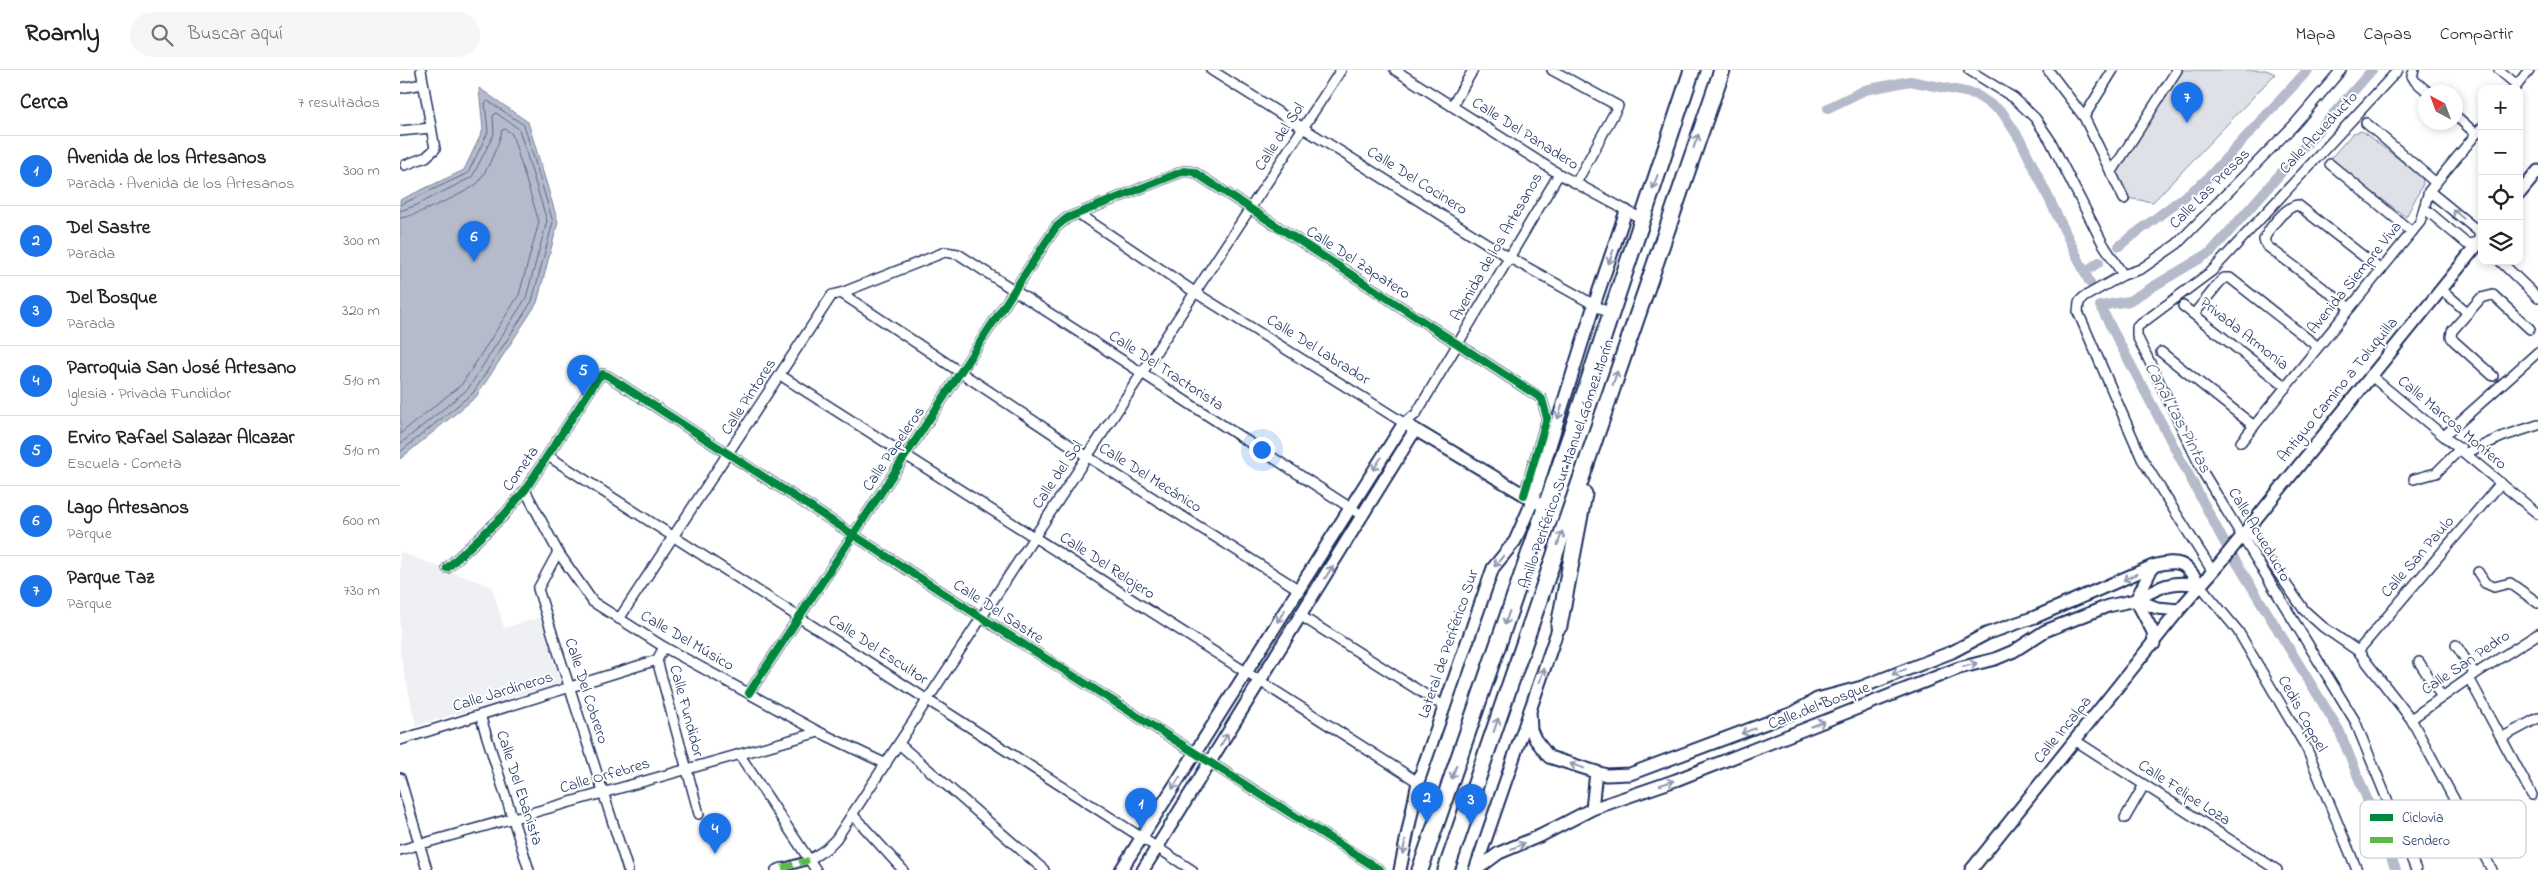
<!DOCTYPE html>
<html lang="es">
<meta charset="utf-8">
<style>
body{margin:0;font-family:"Indie Flower",sans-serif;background:#f6f6f6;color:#222}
.controls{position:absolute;right:15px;top:15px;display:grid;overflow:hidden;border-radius:10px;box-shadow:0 2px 8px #0003}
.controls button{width:45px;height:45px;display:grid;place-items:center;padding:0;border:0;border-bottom:1px solid #e0e0e0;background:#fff;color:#222;font:25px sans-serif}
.compass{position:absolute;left:2018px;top:15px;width:45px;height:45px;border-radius:50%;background:#fff;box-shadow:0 2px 8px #0003;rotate:319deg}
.you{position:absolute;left:861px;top:379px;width:18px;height:18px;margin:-12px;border:4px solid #fff;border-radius:50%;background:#1a73e8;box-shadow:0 0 0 8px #1a73e833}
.badge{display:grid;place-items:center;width:32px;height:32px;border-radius:50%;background:#1a73e8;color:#fff;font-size:16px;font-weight:700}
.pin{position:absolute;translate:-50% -41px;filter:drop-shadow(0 1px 2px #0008)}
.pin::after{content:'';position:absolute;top:26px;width:18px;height:15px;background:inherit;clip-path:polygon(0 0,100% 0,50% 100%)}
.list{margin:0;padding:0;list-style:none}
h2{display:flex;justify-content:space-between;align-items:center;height:65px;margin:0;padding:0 20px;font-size:21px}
h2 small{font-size:16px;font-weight:400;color:#767676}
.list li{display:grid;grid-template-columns:32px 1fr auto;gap:15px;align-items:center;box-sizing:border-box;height:70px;padding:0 20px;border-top:1px solid #e0e0e0}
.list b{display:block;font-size:19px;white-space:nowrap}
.list p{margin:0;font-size:16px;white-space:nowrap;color:#767676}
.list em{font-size:16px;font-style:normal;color:#767676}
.icon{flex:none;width:28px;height:28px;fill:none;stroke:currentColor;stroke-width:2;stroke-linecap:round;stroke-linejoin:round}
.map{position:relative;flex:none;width:2138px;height:800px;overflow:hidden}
header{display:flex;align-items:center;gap:30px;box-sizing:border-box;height:70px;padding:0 25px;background:#fff;border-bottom:1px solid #e0e0e0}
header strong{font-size:24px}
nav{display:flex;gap:28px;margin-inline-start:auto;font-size:18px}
.search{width:350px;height:45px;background:#f6f6f6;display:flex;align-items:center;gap:12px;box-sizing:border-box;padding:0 18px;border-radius:28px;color:#767676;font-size:19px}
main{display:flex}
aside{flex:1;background:#fff}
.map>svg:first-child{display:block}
.built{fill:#eff0f4}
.green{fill:#dee1e7;stroke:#7c88a2}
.water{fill:#b5bbca;stroke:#77839f}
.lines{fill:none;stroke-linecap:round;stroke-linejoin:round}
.shore{stroke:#596789;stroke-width:1}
.canal{stroke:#b5bbca;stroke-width:10}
.pedestrian-casing{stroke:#1b2f5e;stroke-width:11}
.minor-casing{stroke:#1b2f5e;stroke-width:12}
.tertiary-casing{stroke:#1b2f5e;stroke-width:15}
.trunk-casing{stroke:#1b2f5e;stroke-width:19}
.pedestrian{stroke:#fff;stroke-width:7}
.minor{stroke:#fff;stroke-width:9}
.tertiary{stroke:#fff;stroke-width:11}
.trunk{stroke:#fff;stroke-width:15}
.quiet{stroke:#58b947;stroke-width:6;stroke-dasharray:12 6;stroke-linecap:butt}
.cycleway-casing{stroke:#fff;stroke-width:11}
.cycleway{stroke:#00873e;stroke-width:8}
.oneway{stroke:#8d97ae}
.labels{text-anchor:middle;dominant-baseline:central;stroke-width:4;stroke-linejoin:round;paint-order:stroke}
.street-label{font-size:16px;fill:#1b2f5e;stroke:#fff}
.water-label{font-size:18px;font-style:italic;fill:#49597e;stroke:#fff}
.key{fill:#fff;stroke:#bbc1cf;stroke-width:1}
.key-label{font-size:14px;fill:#1b2f5e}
</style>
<header>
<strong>Roamly</strong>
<div class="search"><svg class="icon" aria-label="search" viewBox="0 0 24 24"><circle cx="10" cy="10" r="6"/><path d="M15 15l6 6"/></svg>Buscar aquí</div>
<nav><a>Mapa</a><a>Capas</a><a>Compartir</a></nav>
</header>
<main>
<aside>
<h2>Cerca<small>7 resultados</small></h2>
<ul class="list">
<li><span class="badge">1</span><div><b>Avenida de los Artesanos</b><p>Parada · Avenida de los Artesanos</p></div><em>300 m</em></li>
<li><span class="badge">2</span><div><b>Del Sastre</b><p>Parada</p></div><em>300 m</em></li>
<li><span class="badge">3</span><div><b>Del Bosque</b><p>Parada</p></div><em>320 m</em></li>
<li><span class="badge">4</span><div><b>Parroquia San José Artesano</b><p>Iglesia · Privada Fundidor</p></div><em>510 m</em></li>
<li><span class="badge">5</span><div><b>Erviro Rafael Salazar Alcazar</b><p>Escuela · Cometa</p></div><em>510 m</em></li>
<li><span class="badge">6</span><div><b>Lago Artesanos</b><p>Parque</p></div><em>600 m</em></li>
<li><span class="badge">7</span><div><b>Parque Taz</b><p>Parque</p></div><em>730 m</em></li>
</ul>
</aside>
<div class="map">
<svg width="2138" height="800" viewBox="0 0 2138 800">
<rect width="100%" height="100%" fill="#fff"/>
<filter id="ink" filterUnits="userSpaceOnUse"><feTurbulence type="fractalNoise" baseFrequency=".02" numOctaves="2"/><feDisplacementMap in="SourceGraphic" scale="10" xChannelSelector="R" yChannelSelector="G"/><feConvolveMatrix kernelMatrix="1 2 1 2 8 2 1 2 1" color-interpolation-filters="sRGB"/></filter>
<g filter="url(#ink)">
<path class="built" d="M 0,482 L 92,517 L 104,558 L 141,547 L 160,613 L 16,656 L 0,583 Z"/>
<g class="green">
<path d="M 1780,0 L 1866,0 L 1875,4 L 1753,132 L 1726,128 L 1714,101 Z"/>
<path d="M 1962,61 L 2022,107 L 2023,114 L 2006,147 L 1929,90 L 1953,63 Z"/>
</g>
<path class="water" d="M 79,18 L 128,52 L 158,152 L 137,233 L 76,327 L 0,389 L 0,130 L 64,100 L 83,60 Z"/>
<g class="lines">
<g class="shore">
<path d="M 0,135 L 68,103 L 88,62 L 85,33 L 88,31 L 124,55 L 153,152 L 132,231 L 73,323 L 0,382"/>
<path d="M 0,141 L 17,135 L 72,107 L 94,64 L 93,46 L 96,43 L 119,59 L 147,151 L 126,228 L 68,319 L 0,374"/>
<path d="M 0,148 C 11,148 70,121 78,113 C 86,103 100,72 102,60 L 105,59 L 112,64 L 139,152 L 119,225 L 62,314 L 0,364"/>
</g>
<g class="canal">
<path d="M 1972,0 L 1811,182 L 1729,231 L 1700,236 L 1823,470 L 1939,660 L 1996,800"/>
<path d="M 1428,38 L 1465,20 L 1510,11 L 1575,24 L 1602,42 L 1621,71 L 1690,213"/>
<path d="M 1719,176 L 1805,111 L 1908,0"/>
<path d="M 1685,202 L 1699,192"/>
</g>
<g class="pedestrian-casing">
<path id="pedestrian" d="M 382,798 L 409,790"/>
</g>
<g class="minor-casing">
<g id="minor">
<path d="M 811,0 L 1110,188 L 1209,243"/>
<path d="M 995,0 L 1159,104 L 1242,149"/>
<path d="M 1152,0 L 1218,36 L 1176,113"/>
<path d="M 1569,0 L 1614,28 L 1635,48 L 1650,70 L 1702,172 L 1723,205"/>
<path d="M 1648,0 L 1684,47 L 1724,129"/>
<path d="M 1998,0 L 1812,201 L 1737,257 L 1737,266 L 1804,404 L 1955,651 L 2016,800"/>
<path d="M 2014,0 L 2012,6 L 2015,11 L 2028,22"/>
<path d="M 2099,0 L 2117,15"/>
<path d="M 0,18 L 23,14"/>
<path d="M 2114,19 L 2129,0"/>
<path d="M 1052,36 L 1073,0"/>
<path d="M 2056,46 L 2076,64"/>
<path d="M 1684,47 L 1713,0"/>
<path d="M 1966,53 L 2036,113"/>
<path d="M 0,61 L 31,58"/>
<path d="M 1930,94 L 2012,162"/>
<path d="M 5,95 L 26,87 L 35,79 L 21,0"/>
<path d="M 1711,103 L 1777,0"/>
<path d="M 2029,121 L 2078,161 L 2082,174"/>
<path d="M 2024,138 L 2067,174 L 2080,172"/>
<path d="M 679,144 L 796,223 L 1004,353 L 1016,344 L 1159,104"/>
<path d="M 2100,191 L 2138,228"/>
<path d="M 2041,219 L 2068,243"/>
<path d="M 441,223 L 545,182 L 558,184 L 963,446"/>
<path d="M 1783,236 L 1886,317"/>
<path d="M 1950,238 L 1867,176 L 1864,170 C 1868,159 1886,136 1898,135 L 1981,200"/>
<path d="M 1794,244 L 1819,213 L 1824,208 L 1830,208 L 1918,277"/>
<path d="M 1761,282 L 1854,356"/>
<path d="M 380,305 L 1018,712"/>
<path d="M 1970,305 L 2138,444"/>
<path d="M 2093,306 L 2054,271 L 2051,267 L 2052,261 L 2081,228 L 2093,225 L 2130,259"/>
<path d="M 2045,365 L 2138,282"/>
<path d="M 1841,372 L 2020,152 L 2029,121 L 2082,57"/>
<path d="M 2066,383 L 2104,366 L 2138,355"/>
<path d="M 148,386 L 792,800"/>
<path d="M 2014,409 L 2036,403 L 2061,378"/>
<path d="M 125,420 L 158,482 L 193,532 L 264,577 L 419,662 L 486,694"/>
<path d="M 1847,458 L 1904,540 L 1923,557 L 1958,581 L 2011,649 L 2092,800"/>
<path d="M 158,482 L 138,519 L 228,800"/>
<path d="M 47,498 L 104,445 L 125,420 L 198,308 L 203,304 L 208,306 L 582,548 L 980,800"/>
<path d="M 1813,502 L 1742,389 L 1678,242 L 1679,232 L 1684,227 L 1723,205 L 1741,199 L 1777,174 L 1894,55 L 1941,0"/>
<path d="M 2078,502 L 2085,513 L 2094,517 L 2110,513 L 2138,533"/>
<path d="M 1800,515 L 1838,561 L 1907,679 L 1957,800"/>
<path d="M 901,546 L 1045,637"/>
<path d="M 219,549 L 432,225 L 441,223 L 688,387 L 898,519"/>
<path d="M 2056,575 L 2075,604"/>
<path d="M 1958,581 L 2101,413"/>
<path d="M 257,590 L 299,744"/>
<path d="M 2019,592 L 2042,627"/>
<path d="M 2069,608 L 2132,725"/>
<path d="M 349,623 L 656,157 L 667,148 L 784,101 L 794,102 L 1142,329 L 1147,348 L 1124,425"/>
<path d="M 80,645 L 129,800"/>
<path d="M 2011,649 L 2075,604 L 2138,564"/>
<path d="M 2103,667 L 2138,648"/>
<path d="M 0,670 L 257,590 L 264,577"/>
<path d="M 1676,671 L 1877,800"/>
<path d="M 499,674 L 644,800"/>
<path d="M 339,684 L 416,800"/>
<path d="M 0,708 L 27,800"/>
<path d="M 452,744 L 503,800"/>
<path d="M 1725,748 L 1744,715"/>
<path d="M 0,780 L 419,662"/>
<path d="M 409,790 L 426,779 L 436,769 L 941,0"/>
<path d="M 376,800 L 382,798"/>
</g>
</g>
<g class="tertiary-casing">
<g id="tertiary">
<path d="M 2119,124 L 2138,101"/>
<path d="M 1736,530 C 1761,516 1771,510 1800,515"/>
<path d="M 1736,530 L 1753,562 L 1754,574"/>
<path d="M 1736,530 L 1753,496"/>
<path d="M 1130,640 L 1131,660 L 1135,669 L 1149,687 L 1206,705 L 1230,704 L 1393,643 L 1417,629 L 1462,617 L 1552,582 L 1586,564 L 1635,547 L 1753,496 C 1780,489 1785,492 1800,515"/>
<path d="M 1192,739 L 1196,702"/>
<path d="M 721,800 L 1004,353 L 1138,433"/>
<path d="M 743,800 L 1015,360"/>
<path d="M 1000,800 L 1018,712 L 1093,498 L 1115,471 L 1133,430 L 1194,235 L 1226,141"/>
<path d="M 1075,800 L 1159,556"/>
<path d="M 1076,800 L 1099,783 L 1142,765 L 1192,739 L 1276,710 L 1559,598 L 1595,589 L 1614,581 L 1645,561 L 1708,536 L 1736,530 L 1757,538 L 1779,540"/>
<path d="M 1571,800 L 1779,540 L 1821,492 L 2082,169"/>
</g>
</g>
<g class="trunk-casing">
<g id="trunk">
<path d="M 1159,556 L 1184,424"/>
<path d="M 1020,800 L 1175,352 L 1292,0"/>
<path d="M 1046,800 L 1322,0"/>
</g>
</g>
<use href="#pedestrian" class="pedestrian"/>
<use href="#minor" class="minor"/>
<use href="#tertiary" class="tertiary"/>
<use href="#trunk" class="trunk"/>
<path class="quiet" d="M 382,798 L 409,790"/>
<g class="cycleway-casing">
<g id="cycleway">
<path d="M 47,498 L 104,445 L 125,420 L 198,308 L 203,304 L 208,306 L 582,548 L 980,800"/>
<path d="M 349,623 L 656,157 L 667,148 L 784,101 L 794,102 L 1142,329 L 1147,348 L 1124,425"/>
</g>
</g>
<use href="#cycleway" class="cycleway"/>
</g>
<defs><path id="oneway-shaft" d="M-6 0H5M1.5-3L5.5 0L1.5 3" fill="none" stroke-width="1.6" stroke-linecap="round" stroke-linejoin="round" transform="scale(1.25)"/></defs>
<g class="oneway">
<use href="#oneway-shaft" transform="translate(1296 71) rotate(-70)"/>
<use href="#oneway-shaft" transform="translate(1255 112) rotate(110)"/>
<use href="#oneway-shaft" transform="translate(2058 144) rotate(-140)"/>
<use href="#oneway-shaft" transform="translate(1211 187) rotate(109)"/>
<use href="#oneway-shaft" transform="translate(1215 308) rotate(-71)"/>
<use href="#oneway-shaft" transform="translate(1160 342) rotate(108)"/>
<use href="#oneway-shaft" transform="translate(977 394) rotate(123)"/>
<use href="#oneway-shaft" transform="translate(1160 468) rotate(-71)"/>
<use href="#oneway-shaft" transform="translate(1099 491) rotate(130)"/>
<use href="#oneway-shaft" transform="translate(929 502) rotate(-58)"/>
<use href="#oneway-shaft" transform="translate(1730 507) rotate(155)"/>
<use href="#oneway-shaft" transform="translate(881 546) rotate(122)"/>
<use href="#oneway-shaft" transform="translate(1107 548) rotate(109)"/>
<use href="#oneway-shaft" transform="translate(1570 595) rotate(-15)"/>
<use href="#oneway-shaft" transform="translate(1499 602) rotate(158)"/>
<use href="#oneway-shaft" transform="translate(1142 605) rotate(-71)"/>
<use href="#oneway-shaft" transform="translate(1418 654) rotate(-21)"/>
<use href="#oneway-shaft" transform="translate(1096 655) rotate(-71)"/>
<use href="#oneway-shaft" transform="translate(1348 661) rotate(159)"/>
<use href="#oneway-shaft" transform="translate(824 670) rotate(-58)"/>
<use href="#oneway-shaft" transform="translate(1177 696) rotate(-162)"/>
<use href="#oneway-shaft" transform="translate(1054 702) rotate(109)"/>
<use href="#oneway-shaft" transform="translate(776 713) rotate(122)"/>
<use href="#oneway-shaft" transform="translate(1267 713) rotate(-18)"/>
<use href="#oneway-shaft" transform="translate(1118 776) rotate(-23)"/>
<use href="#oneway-shaft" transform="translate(1004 777) rotate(101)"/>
</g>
</g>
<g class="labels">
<g class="street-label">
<text transform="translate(1919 63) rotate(-47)">Calle Acueducto</text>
<text transform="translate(1125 64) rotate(32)">Calle Del Panadero</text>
<text transform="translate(880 67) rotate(-57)">Calle del Sol</text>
<text transform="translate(1017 111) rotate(32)">Calle Del Cocinero</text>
<text transform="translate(1810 119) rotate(-45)">Calle Las Presas</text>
<text transform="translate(1097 177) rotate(-60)">Avenida de los Artesanos</text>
<text transform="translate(958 193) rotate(33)">Calle Del Zapatero</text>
<text transform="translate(1955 208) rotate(-51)">Avenida Siempre Viva</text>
<text transform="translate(1844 264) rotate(38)">Privada Armonía</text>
<text transform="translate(918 280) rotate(32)">Calle Del Labrador</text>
<text transform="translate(766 301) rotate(33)">Calle Del Tractorista</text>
<text transform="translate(1938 320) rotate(-51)">Antiguo Camino a Toluquilla</text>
<text transform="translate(349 327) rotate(-57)">Calle Pintores</text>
<text transform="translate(2052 353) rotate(40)">Calle Marcos Montero</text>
<text transform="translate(494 379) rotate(-56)">Calle Papeleros</text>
<text transform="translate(1167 394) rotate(-71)">Anillo Periférico Sur Manuel Gómez Morín</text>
<text transform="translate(121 399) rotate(-55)">Cometa</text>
<text transform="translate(658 405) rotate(-56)">Calle del Sol</text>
<text transform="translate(750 408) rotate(32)">Calle Del Mecánico</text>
<text transform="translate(1859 465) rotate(59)">Calle Acueducto</text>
<text transform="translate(2018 487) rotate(-49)">Calle San Paulo</text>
<text transform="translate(707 496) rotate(33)">Calle Del Relojero</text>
<text transform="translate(598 542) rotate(33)">Calle Del Sastre</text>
<text transform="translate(287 571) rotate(30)">Calle Del Músico</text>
<text transform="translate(1049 574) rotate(-71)">Lateral de Periférico Sur</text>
<text transform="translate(478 580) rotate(33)">Calle Del Escultor</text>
<text transform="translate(2066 593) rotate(-34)">Calle San Pedro</text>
<text transform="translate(186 621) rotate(72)">Calle Del Cobrero</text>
<text transform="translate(103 622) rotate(-17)">Calle Jardineros</text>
<text transform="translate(1419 636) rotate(-21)">Calle del Bosque</text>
<text transform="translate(286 641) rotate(75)">Calle Fundidor</text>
<text transform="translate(1902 644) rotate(61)">Cedis Coppel</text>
<text transform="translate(1663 660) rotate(-51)">Calle Incalpa</text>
<text transform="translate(205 706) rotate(-16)">Calle Orfebres</text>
<text transform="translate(119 718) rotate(72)">Calle Del Ebanista</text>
<text transform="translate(1784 723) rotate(33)">Calle Felipe Loza</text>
</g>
<g class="water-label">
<text transform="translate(1777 348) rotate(62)">Canal Las Pintas</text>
</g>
</g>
<rect x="1960" y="730" width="166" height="58" rx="8" class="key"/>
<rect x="1970" y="744" width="23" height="7" fill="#00873e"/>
<rect x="1970" y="767" width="23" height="6" fill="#58b947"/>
<g class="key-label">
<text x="2002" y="752">Ciclovía</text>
<text x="2002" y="775">Sendero</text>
</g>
</svg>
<div class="controls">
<button>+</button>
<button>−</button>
<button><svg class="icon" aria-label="locate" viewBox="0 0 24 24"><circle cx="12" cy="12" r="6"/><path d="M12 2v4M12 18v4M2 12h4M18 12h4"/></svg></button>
<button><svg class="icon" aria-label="layers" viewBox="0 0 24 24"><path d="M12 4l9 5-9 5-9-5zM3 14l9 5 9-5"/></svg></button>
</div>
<svg class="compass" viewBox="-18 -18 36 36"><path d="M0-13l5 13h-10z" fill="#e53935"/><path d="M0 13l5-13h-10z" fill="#767676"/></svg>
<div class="you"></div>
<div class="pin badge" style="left:741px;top:759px">1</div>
<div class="pin badge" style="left:1027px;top:753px">2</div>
<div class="pin badge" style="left:1071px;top:755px">3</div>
<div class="pin badge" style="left:315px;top:784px">4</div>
<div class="pin badge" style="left:183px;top:326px">5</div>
<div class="pin badge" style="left:74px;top:192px">6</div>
<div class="pin badge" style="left:1787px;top:53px">7</div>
</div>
</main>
